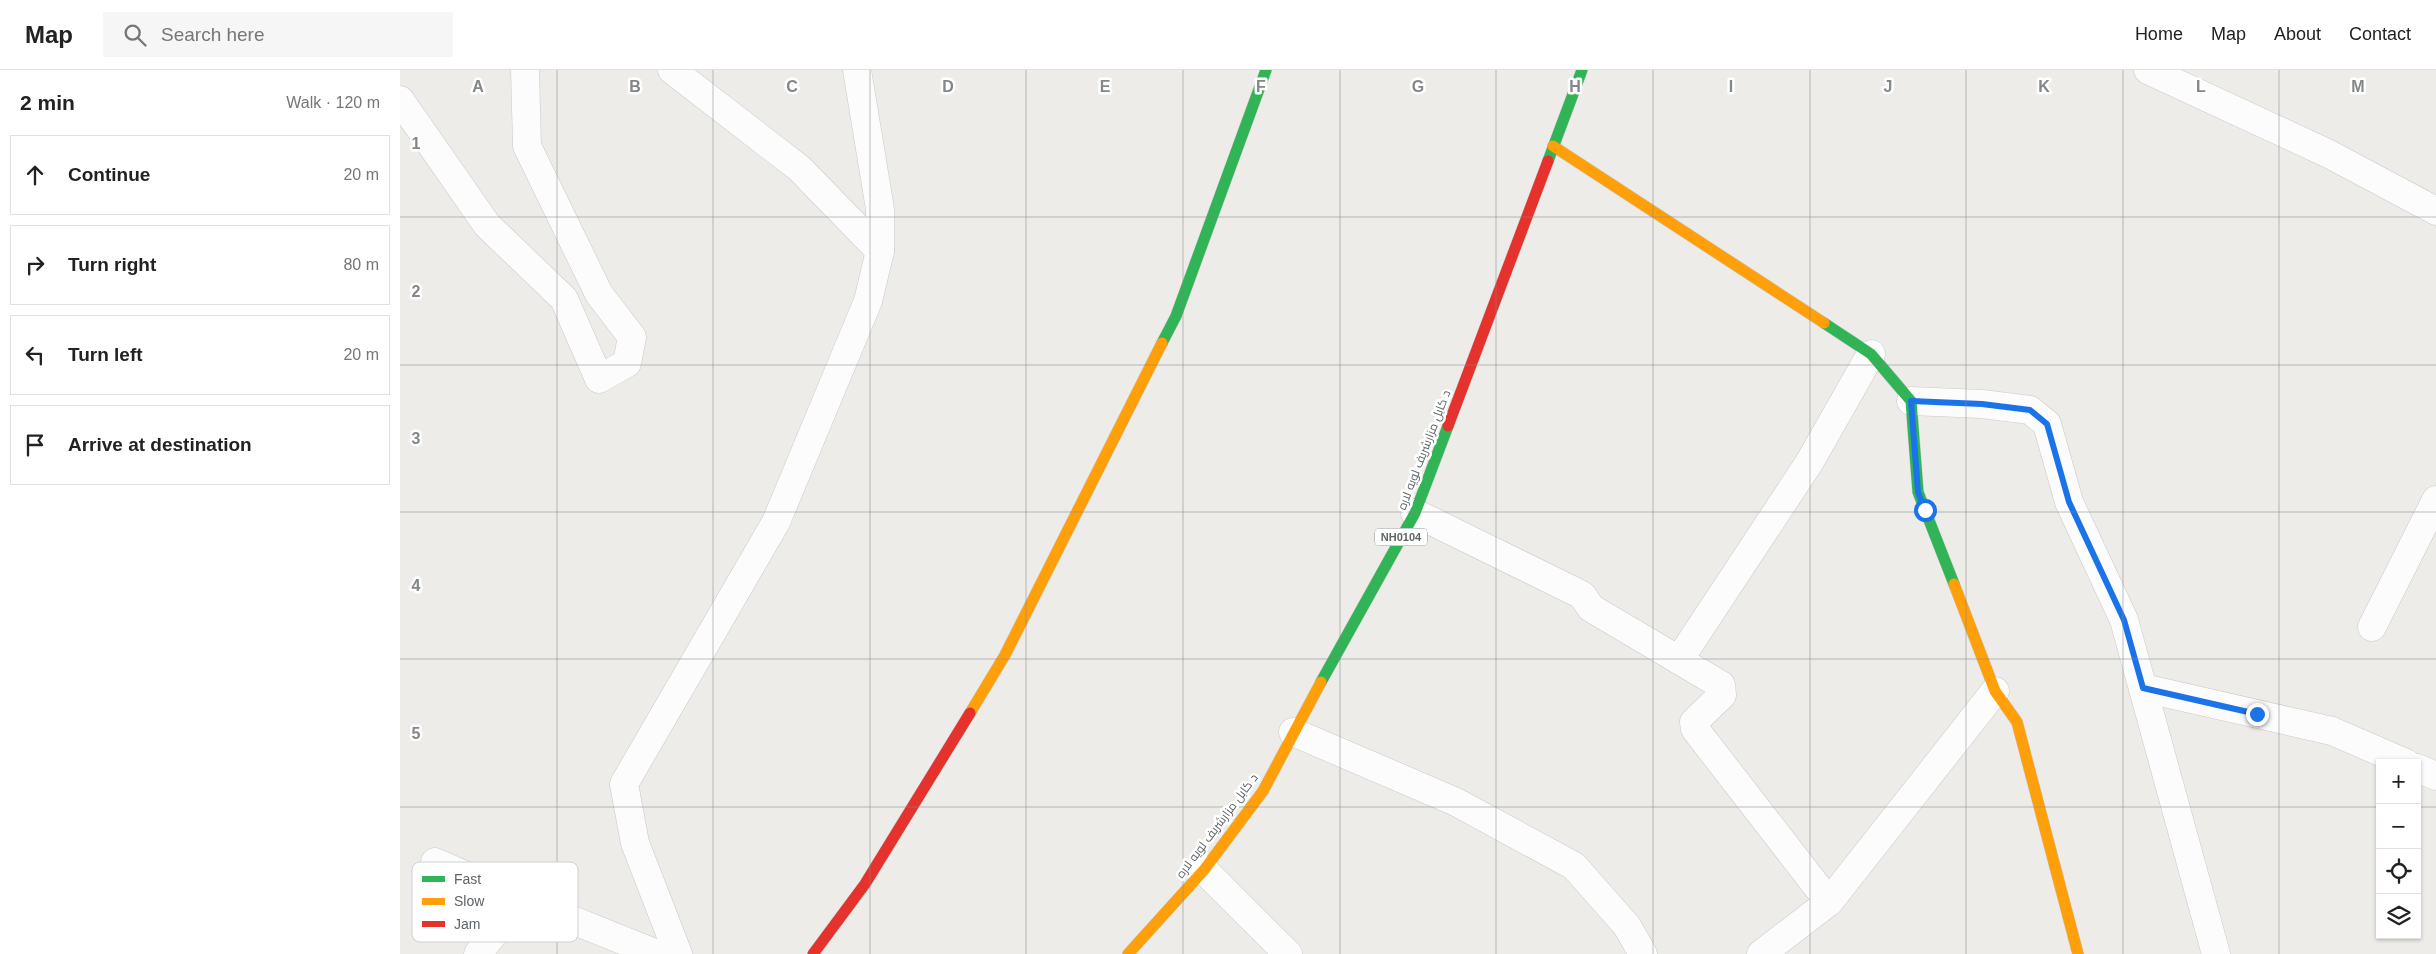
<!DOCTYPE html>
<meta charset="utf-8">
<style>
body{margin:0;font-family:Helvetica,Cairo,sans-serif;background:#f6f6f6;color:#222}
.controls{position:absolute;right:15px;bottom:15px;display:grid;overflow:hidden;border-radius:0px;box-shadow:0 1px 4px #0004}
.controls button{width:45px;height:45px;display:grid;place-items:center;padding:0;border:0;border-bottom:1px solid #e0e0e0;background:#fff;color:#222;font:25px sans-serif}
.stop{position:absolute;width:15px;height:15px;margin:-11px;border:4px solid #1a73e8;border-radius:50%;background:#fff}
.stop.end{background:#1a73e8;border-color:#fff;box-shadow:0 1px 5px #0008}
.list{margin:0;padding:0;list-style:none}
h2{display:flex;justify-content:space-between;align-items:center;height:65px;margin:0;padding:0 20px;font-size:21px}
h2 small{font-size:16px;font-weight:400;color:#767676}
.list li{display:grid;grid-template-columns:32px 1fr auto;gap:15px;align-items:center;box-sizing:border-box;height:80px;margin:0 10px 10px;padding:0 10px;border:1px solid #e0e0e0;border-radius:0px}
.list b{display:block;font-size:19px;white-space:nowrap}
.list em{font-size:16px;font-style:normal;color:#767676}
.icon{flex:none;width:28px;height:28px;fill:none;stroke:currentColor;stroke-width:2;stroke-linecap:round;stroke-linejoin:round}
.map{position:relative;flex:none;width:2036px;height:884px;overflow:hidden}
header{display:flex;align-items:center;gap:30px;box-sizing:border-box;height:70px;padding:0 25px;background:#fff;border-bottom:1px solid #e0e0e0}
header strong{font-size:24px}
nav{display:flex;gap:28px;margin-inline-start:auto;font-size:18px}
.search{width:350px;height:45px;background:#f6f6f6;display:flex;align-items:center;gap:12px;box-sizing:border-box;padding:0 18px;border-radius:0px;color:#767676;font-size:19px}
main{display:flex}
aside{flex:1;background:#fff}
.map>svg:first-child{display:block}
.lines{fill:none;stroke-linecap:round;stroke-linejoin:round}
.street-casing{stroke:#c9c9ca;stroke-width:29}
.fast-casing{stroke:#cacacb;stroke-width:12}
.slow-casing{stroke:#cacacb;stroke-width:12}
.jam-casing{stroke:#cacacb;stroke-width:12}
.street{stroke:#fcfcfc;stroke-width:28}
.fast{stroke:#30b455;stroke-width:11}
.slow{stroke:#ff9f0a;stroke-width:11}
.jam{stroke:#e5322d;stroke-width:11}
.route{stroke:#1a73e8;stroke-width:6}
.grid{fill:none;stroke:#838789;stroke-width:1;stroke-opacity:0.55}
.labels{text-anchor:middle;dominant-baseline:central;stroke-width:5;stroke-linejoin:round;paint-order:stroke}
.shield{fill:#fff;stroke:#8e9295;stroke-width:1}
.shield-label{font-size:11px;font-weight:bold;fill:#5d6367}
.street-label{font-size:12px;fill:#5d6367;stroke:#fff}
.key{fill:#fff;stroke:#ced0d1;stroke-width:1}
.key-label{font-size:14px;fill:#5d6367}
.grid-label{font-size:16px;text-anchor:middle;font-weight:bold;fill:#838789;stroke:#fff;stroke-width:5;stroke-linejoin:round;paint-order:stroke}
</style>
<header>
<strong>Map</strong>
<div class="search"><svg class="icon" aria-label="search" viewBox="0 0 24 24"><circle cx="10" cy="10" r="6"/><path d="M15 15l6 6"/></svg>Search here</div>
<nav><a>Home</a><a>Map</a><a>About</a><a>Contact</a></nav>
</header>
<main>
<aside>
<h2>2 min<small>Walk · 120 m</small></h2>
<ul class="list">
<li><svg class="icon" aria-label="ahead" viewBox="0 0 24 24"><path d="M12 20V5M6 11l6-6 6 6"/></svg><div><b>Continue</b></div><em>20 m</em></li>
<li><svg class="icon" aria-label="right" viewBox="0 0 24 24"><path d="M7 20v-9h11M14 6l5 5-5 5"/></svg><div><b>Turn right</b></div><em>80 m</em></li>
<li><svg class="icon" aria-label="left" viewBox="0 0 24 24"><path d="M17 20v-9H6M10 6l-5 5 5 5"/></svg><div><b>Turn left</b></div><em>20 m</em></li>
<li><svg class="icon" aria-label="arrive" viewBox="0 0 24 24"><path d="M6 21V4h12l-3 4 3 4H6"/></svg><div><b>Arrive at destination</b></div></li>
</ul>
</aside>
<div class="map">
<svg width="2036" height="884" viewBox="0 0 2036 884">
<rect width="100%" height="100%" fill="#eeece9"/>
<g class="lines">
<g class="street-casing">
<g id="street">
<path d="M 272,0 L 399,98 L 480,181"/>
<path d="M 1748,0 L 1929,84 L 2036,141"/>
<path d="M 0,30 L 87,155 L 164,229 L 199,309 L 227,293 L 232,267 L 199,224 L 127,76 L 125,0"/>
<path d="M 1511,331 L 1582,334 L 1630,340 L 1647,354 L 1669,432 L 1724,550 L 1816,884"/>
<path d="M 1015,443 L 1182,525 L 1191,538 L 1321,615 L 1322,625 L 1294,652 L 1295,659 L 1429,832"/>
<path d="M 1972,557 L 2036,430"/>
<path d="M 1279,590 L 1409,393 L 1471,284"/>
<path d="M 1743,618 L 1932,661 L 2006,693"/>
<path d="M 893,662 L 1056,732 L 1174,796 L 1227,856 L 1243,884"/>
<path d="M 2017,698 L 2036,706"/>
<path d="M 35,792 L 120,829 L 257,884"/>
<path d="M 804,800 L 888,884"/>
<path d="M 78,884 L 120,829"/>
<path d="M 278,884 L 235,773 L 224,714 L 376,452 L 468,231 L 480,181 L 480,139 L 457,0"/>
<path d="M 1361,884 L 1429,832 L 1595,621"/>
</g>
</g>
<g class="fast-casing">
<g id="fast">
<path d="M 1148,91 L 1182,0"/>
<path d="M 1424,253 L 1471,284 L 1511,331 L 1518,422 L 1554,514"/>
<path d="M 762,273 L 776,246 L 866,0"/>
<path d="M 921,612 L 1015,443 L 1048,356"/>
</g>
</g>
<g class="slow-casing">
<g id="slow">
<path d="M 1153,76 L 1424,253"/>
<path d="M 1554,514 L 1595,621 L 1617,652 L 1678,884"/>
<path d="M 570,643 L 605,585 L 762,273"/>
<path d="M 728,884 L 804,800 L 863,721 L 921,612"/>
</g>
</g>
<g class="jam-casing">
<g id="jam">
<path d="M 1048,356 L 1148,91"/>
<path d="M 413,884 L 465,814 L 570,643"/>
</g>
</g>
<use href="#street" class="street"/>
<use href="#fast" class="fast"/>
<use href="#slow" class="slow"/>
<use href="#jam" class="jam"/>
</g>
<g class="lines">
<path class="route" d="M 1525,440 L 1518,422 L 1511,331 L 1582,334 L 1630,340 L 1647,354 L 1669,432 L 1724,550 L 1743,618 L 1857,644"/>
</g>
<path class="grid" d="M 157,0 L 157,884M 313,0 L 313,884M 470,0 L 470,884M 626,0 L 626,884M 783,0 L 783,884M 940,0 L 940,884M 1096,0 L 1096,884M 1253,0 L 1253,884M 1410,0 L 1410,884M 1566,0 L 1566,884M 1723,0 L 1723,884M 1879,0 L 1879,884M 0,147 L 2036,147M 0,295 L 2036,295M 0,442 L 2036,442M 0,589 L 2036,589M 0,737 L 1980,737M 2017,737 L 2036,737"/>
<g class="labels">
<rect class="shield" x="975" y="458.5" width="52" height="17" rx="4"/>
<g class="shield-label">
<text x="1001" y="467">NH0104</text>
</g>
<g class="street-label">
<text transform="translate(1024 380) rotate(-69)">د کابل مزارشریف لویه لاره</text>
<text transform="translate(817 756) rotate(-53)">د کابل مزارشریف لویه لاره</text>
</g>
</g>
<rect x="12" y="792" width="166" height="80" rx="8" class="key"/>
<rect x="22" y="806" width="23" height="6" fill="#30b455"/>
<rect x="22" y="828" width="23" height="7" fill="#ff9f0a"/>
<rect x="22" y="851" width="23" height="6" fill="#e5322d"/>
<g class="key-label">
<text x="54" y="814">Fast</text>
<text x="54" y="836">Slow</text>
<text x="54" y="859">Jam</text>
</g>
<g class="grid-label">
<text x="78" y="22">A</text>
<text x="235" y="22">B</text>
<text x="392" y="22">C</text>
<text x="548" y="22">D</text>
<text x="705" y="22">E</text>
<text x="861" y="22">F</text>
<text x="1018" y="22">G</text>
<text x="1175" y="22">H</text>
<text x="1331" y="22">I</text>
<text x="1488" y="22">J</text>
<text x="1644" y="22">K</text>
<text x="1801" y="22">L</text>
<text x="1958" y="22">M</text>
<text x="16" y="79">1</text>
<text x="16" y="227">2</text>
<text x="16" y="374">3</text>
<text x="16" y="521">4</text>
<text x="16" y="669">5</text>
</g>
</svg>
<div class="controls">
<button>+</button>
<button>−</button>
<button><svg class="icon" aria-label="locate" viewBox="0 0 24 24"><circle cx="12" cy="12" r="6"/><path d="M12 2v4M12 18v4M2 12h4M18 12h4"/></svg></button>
<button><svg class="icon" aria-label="layers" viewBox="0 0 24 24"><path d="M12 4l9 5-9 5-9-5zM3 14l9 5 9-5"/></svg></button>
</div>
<div class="stop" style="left:1525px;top:440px"></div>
<div class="stop end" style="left:1857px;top:644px"></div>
</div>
</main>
